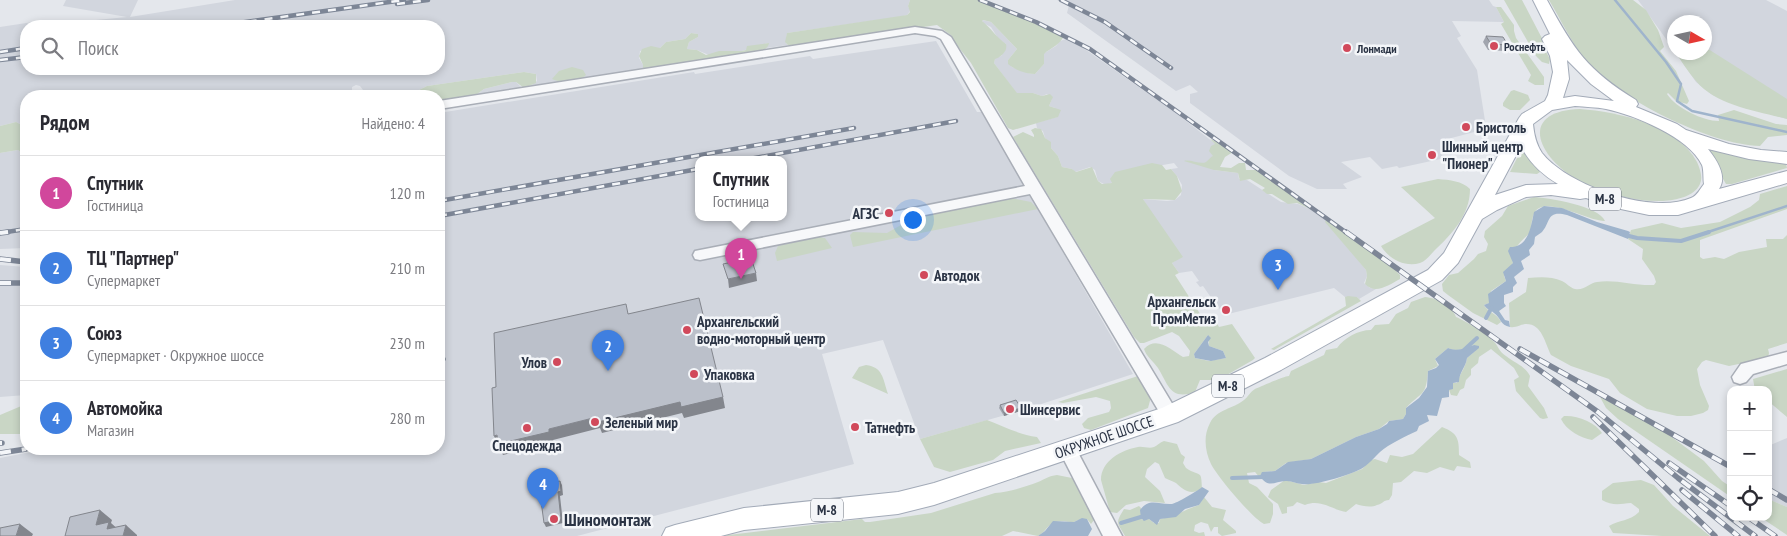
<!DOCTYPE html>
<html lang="ru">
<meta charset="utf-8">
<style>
body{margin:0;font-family:"PT Sans Narrow",sans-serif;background:#f2f2f3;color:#2b2b33}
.controls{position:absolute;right:15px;bottom:15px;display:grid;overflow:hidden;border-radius:10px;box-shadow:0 2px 8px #0003}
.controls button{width:45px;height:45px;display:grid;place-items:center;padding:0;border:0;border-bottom:1px solid #e1e1e2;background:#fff;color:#2b2b33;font:25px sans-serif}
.compass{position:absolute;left:1667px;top:15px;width:45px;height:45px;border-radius:50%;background:#fff;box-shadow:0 2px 8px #0003;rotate:99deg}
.you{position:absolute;left:912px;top:219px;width:18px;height:18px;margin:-12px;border:4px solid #fff;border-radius:50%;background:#1a73e8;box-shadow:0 0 0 8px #1a73e833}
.badge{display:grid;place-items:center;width:32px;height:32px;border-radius:50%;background:#d1495b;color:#fff;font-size:16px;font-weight:700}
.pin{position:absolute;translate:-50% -41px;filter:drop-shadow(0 1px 2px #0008)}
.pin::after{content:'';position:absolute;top:26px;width:18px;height:15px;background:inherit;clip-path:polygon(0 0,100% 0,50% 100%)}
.popup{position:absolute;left:695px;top:156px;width:92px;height:65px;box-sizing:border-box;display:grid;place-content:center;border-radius:10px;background:#fff;filter:drop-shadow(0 1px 4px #0005);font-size:16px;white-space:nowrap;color:#7c7c81}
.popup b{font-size:19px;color:#2b2b33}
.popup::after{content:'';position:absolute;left:50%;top:100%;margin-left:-10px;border:10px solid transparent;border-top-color:#fff}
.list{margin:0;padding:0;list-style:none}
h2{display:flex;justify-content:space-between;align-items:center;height:65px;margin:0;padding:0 20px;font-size:21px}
h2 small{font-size:16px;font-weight:400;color:#7c7c81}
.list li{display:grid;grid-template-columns:32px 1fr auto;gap:15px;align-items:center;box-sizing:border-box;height:75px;padding:0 20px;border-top:1px solid #e1e1e2}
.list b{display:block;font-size:19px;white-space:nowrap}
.list p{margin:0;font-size:16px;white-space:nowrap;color:#7c7c81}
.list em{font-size:16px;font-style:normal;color:#7c7c81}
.icon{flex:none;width:28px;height:28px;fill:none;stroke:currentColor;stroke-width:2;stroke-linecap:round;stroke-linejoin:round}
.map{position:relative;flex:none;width:1787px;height:536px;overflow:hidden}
.search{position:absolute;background:#fff;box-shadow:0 2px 8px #0003;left:20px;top:20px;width:425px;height:55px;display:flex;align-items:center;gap:12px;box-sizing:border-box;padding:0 18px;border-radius:20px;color:#7c7c81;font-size:19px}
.panel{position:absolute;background:#fff;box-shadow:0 2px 8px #0003;left:20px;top:90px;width:425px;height:365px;border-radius:20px}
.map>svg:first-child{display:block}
.built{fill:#d2d6de;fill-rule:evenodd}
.green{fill:#c9d6c5;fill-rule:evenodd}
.water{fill:#9fb4cc}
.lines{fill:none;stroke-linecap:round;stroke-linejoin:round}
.stream-far1{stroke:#9fb4cc;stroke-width:2.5}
.stream{stroke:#9fb4cc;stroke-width:4}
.minor-casing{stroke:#a9aeb7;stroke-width:3}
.major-casing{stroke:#a3abb8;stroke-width:2}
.minor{fill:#f7f8fa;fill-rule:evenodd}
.major{fill:#fff;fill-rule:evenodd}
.rail-far1-casing{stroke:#7d8696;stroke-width:4.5}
.rail-casing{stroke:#7d8696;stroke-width:5.5}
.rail-far1{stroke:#f4f6f9;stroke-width:2.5;stroke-dasharray:8;stroke-linecap:butt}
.rail{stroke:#f4f6f9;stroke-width:4;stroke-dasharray:11;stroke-linecap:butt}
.wall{fill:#a1a5ae}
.shaded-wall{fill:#83868d}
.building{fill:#bbc0ca;stroke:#83868d}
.poi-dot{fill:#d1495b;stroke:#f4f6f9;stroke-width:2}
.labels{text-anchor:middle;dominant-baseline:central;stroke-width:5;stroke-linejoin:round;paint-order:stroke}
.far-poi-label{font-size:12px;font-weight:bold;fill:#2b3445;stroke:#f4f6f9;text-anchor:start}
.shield{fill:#f4f6f9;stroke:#676e7b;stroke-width:1}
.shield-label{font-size:14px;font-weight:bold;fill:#2b3445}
.poi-label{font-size:15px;font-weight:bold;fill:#2b3445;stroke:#f4f6f9;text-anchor:start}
.street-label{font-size:15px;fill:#2b3445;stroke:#f4f6f9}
.near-poi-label{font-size:18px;font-weight:bold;fill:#2b3445;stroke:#f4f6f9;text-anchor:start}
</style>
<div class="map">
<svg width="1787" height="536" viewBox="0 0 1787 536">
<rect width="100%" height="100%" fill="#e4e7ec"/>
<g class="built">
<path d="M 66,0 L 138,0 L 130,17 L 235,0 L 910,0 L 908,6 L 910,11 L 907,15 L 899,17 L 787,33 L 786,43 L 788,45 L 766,48 L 768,43 L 742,51 L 719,52 L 709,55 L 697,50 L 687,49 L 689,42 L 698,37 L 698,34 L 691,33 L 685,39 L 666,42 L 660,48 L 640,51 L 639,58 L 643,65 L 643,69 L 646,69 L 439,102 L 476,95 L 484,89 L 512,82 L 516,82 L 521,87 L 530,86 L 537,81 L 536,74 L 524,72 L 427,86 L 415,92 L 398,96 L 362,96 L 363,90 L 360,86 L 356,85 L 352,87 L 352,92 L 349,96 L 26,96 L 26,127 L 16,122 L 0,126 L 0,27 L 46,20 L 44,25 L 127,17 L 63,6 ZM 26,26 L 439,26 L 439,69 L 26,69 Z"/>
<path d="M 1057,0 L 1489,0 L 1493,6 L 1496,7 L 1504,22 L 1452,21 L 1461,36 L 1457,38 L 1477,70 L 1486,127 L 1482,130 L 1440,141 L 1454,154 L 1445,158 L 1399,168 L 1397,166 L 1382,169 L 1370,157 L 1341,162 L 1362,177 L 1343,184 L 1347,189 L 1317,189 L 1289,176 L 1190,103 L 1190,94 L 1198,92 L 1190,85 L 1176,91 L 1067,13 L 1069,5 Z"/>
<path d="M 1638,0 L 1766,0 L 1787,11 L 1787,119 L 1728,102 L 1711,94 L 1696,82 L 1676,53 L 1704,52 L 1704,22 L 1674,22 L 1674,50 Z"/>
<path d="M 982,20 L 991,22 L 1017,49 L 1008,60 L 1012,67 L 1031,74 L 1035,74 L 1044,64 L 1043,54 L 1056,46 L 1060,41 L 1069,38 L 1176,113 L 1227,153 L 1214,170 L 1238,173 L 1239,179 L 1247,180 L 1281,202 L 1298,204 L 1310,209 L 1326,220 L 1366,270 L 1367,276 L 1364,283 L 1370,288 L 1376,289 L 1359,299 L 1357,297 L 1345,297 L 1334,288 L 1224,315 L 1217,305 L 1213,306 L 1209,300 L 1212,299 L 1203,286 L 1200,287 L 1196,282 L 1199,281 L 1192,271 L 1179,273 L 1172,263 L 1175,261 L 1154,217 L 1143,199 L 1167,201 L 1175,200 L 1181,195 L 1182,185 L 1177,176 L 1171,169 L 1178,168 L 1174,163 L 1152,167 L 1106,185 L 1098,181 L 1095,170 L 1090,167 L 1075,172 L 1072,169 L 1062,167 L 1058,156 L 1051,148 L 1051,143 L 1045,138 L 1043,131 L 1037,128 L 1036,123 L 1057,117 L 1055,108 L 1049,106 L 1052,99 L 1047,94 L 1042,96 L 1033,93 L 1017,94 L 994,63 L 995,58 L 1001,56 L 1005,50 L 1006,44 L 999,40 L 991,27 L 983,23 Z"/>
<path d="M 936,41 L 977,112 L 982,112 L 1133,374 L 1020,411 L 920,439 L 883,340 L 822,354 L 854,464 L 577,536 L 0,536 L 0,458 L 46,449 L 439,449 L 439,113 L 694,72 L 695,74 L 810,56 L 813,59 ZM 698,160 L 784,160 L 784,218 L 698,218 Z"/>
<path d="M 18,150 L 26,156 L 26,161 L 24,162 L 26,163 L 26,248 L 0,249 L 0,153 Z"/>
<path d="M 0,265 L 26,267 L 26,395 L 0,397 Z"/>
<path d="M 1787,438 L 1787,507 L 1768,499 L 1768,446 Z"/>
</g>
<g class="green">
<path d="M 910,0 L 978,0 L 1029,19 L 1064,35 C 1061,45 1050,48 1044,54 L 1044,64 L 1035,74 C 1026,74 1015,70 1008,64 L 1008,60 L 1017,49 L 991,22 L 983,20 L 982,21 C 991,28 997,38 1006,44 C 1008,51 1001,57 995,59 L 994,63 L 1017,93 L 1033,93 L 1042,96 L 1050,94 L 1053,97 L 1049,106 L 1061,110 L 1058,117 L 1013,130 L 1008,128 L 971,63 L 952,39 L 952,36 L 937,25 L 795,46 L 788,45 L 785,42 L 787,33 L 907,15 L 910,12 L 908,6 Z"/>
<path d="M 1504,0 L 1522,0 L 1546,46 L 1545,50 L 1550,59 L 1549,64 L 1542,62 L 1536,56 Z"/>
<path d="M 1549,0 L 1633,0 L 1646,10 L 1658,30 L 1664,47 L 1660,51 L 1676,71 L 1689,101 L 1687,104 L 1676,101 L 1668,93 L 1667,94 C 1676,108 1703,121 1719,121 L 1718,115 L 1734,110 L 1776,124 L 1787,125 L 1787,135 L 1768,137 L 1760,146 C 1711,145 1618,99 1587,62 C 1572,44 1561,20 1549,0 Z"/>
<path d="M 1496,7 L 1501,7 L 1514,25 L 1514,31 L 1516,38 L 1544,77 L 1544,85 L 1535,85 L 1528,81 L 1531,75 L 1501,24 L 1504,22 Z"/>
<path d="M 691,33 L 698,34 L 698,37 L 689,42 L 687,49 L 697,50 L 706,55 L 719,51 L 742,51 L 746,50 L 747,46 L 769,43 C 768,49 763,50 758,52 L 671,64 L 652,70 L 643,69 L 643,65 L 639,56 L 642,49 L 651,46 L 660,48 L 666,42 L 685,39 Z"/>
<path d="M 1705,47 L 1787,99 L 1787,119 C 1757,111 1717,106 1696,81 C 1688,72 1682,62 1676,53 L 1704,52 Z"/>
<path d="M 572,67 L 583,70 L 586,75 C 578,83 562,84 552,79 L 559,71 Z"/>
<path d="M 524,72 L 536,74 L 536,83 L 524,88 L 516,82 L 512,82 L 484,89 L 473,97 L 439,102 L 439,96 L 398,96 L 415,92 L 427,86 Z"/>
<path d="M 1514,90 L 1528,95 L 1530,100 L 1520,110 L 1510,110 L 1503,106 L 1503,103 L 1511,91 Z"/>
<path d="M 1580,109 C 1619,112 1677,125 1697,162 C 1700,169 1703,177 1700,184 C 1694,197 1676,200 1663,201 C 1634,202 1601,193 1576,179 C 1537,156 1518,111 1580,109 Z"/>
<path d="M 16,122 L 26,127 L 26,156 L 18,150 L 0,153 L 0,126 Z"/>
<path d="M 1035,128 L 1041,129 L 1045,138 L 1051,142 L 1051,148 L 1058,156 L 1062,167 L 1072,169 L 1076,172 L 1092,167 L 1098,181 L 1102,184 L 1112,183 L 1110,179 L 1115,172 L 1152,163 L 1162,165 L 1166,170 L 1171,169 L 1177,176 L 1182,191 L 1175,200 L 1143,199 L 1183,257 L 1172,263 L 1179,273 L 1175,275 L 1206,323 L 1214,318 L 1219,327 L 1232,324 L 1255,358 L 1253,360 L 1218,380 L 1200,380 L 1195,392 C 1170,401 1168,384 1158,368 C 1153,361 1146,356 1144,349 C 1157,335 1171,350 1183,357 L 1189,356 L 1190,351 L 1179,336 L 1172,332 L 1144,343 L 1140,343 L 1134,337 L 1013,137 L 1023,132 L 1034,137 L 1034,135 L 1031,130 ZM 1208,335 L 1209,346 L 1223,351 L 1226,358 L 1209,361 L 1195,358 L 1194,354 Z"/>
<path d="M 1210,139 L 1218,142 L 1233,152 L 1225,157 L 1220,167 L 1231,168 L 1239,163 L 1245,163 L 1246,170 L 1257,170 L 1310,209 L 1297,203 L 1288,204 L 1272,194 L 1267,194 L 1262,190 L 1265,188 L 1250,179 L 1240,181 L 1238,173 L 1214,170 L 1184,161 C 1190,159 1201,165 1206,162 C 1209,160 1210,157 1213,156 L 1209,151 L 1211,146 L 1215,144 Z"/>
<path d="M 1704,146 L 1736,156 L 1786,164 L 1787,168 L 1732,184 L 1726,184 Z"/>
<path d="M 1521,150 L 1538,168 L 1540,172 L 1537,174 L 1510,172 Z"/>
<path d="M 1438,179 C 1450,180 1462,181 1470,189 C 1470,215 1452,234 1434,251 C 1430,255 1426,261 1420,263 C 1405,268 1388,258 1381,246 L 1435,218 L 1401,187 Z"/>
<path d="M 1787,186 L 1787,209 L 1700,240 L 1700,257 L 1703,259 L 1715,257 L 1724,259 L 1739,252 L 1767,247 L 1766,239 L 1783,239 L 1787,235 L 1787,343 L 1768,349 L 1769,353 L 1768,358 L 1729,366 L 1706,360 L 1702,362 L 1697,369 L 1700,385 L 1709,406 L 1708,410 L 1703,413 L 1691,416 L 1677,416 L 1647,409 L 1620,393 L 1609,379 L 1571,366 L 1551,355 C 1545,343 1542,323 1525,324 C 1519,325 1516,328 1510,327 L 1509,303 L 1526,292 L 1528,278 C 1539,277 1551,276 1562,281 C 1567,283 1570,288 1575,289 C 1584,291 1589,283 1597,282 C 1615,279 1635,286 1654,285 L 1656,282 L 1654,276 L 1642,259 L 1643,249 L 1628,239 L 1631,230 L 1662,223 L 1681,228 L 1720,222 L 1750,207 L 1759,200 L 1760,194 Z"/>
<path d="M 1534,197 C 1549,198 1599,206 1605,221 C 1589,222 1542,193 1534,214 C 1531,220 1532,227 1530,233 C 1522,240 1509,252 1513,263 L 1504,276 L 1506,281 L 1491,291 L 1489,303 L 1484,305 C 1487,312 1497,313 1501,322 L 1497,325 L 1473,313 L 1448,295 L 1443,291 L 1442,284 L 1449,275 L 1458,273 L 1474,259 L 1478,254 L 1486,251 L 1488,244 L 1484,237 L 1485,231 L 1502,216 L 1508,206 Z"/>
<path d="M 1011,198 L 1031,202 L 1038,209 L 853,247 L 850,235 L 853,232 L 887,233 L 915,217 Z"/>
<path d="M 1326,220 L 1394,269 L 1400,275 L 1400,279 C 1389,285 1375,295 1365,284 L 1367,276 L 1366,270 L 1325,222 Z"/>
<path d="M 819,237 L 825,238 L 832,248 L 777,261 L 775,253 L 778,246 Z"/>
<path d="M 1348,296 L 1357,297 L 1361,301 L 1274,350 L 1271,349 L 1346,306 L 1345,297 Z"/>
<path d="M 1425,297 C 1437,298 1452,305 1456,317 C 1466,321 1489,335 1496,344 C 1499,349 1501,353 1506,356 C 1515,363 1525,366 1530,376 L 1528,386 L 1544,408 L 1548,418 L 1543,419 L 1540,418 L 1516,391 L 1514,380 L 1519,377 L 1514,368 L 1491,349 L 1479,357 L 1478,363 L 1471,369 L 1471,375 L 1466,380 L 1464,388 L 1460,390 L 1457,396 L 1451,395 L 1449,390 L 1453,383 L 1457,383 C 1460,373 1466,367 1467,358 L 1475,351 L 1474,345 C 1466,349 1456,352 1448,348 L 1435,359 L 1438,366 L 1428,371 C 1426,397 1422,391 1406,408 L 1406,414 L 1403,419 L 1389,421 L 1379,429 L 1356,437 L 1311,459 L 1286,463 L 1275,471 L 1263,472 L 1260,476 L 1261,479 L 1255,472 L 1247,473 L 1249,483 L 1257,487 L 1273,504 L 1273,514 L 1270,523 L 1264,524 C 1252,518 1217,476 1211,464 C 1205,451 1203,436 1210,423 C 1217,409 1233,409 1244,400 C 1248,397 1250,392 1255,389 C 1259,387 1287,375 1289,376 L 1291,371 L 1324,355 L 1326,350 L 1337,348 C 1344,338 1358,330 1371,330 L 1375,325 L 1389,324 L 1396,314 L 1408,308 L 1411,302 Z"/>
<path d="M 866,365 C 883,367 883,379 888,394 L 852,378 L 859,367 Z"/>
<path d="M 1787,369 L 1787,417 L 1768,401 L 1768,390 L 1755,390 L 1753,379 Z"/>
<path d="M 1138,376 L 1151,397 L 1148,408 L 1091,430 L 1084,428 L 1082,424 L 1088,418 L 1109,412 L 1111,408 L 1110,401 L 1096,397 L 1063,403 L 1058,402 Z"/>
<path d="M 1600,397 L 1661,429 L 1704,461 L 1722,481 L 1731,487 L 1731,497 L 1618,419 L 1606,408 Z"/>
<path d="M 26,404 L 26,434 L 0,434 L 0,415 Z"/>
<path d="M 1564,416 C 1577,415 1595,422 1602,433 L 1592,440 C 1581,438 1566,430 1561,419 Z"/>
<path d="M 987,420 C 1003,426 1020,435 1037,437 L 1041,443 L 1005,451 L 993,460 L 950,472 L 934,467 L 920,439 Z"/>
<path d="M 1442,427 C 1458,433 1459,439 1459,455 L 1470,462 L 1471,468 L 1457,466 L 1454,471 L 1440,467 L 1427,473 L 1414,471 L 1401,482 L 1393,483 L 1392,495 L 1389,500 C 1383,500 1383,504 1377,505 C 1371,508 1362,506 1356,504 L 1346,512 C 1330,509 1321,499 1305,505 L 1297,502 L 1293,506 L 1287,507 L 1287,513 L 1282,514 L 1278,504 L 1268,497 L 1271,490 L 1285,480 L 1304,485 L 1318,482 L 1326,483 L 1362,469 L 1371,460 L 1375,459 L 1387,463 L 1390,455 L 1402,457 L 1413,454 Z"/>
<path d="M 1164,441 L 1177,444 L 1181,454 L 1185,457 L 1183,463 L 1186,468 C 1201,478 1201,468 1202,489 C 1190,495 1185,491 1176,483 C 1173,481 1168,480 1165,478 L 1159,464 L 1155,462 L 1147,469 L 1145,477 L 1160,491 L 1165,503 L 1144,501 L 1126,505 L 1117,513 L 1110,512 L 1101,480 C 1101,461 1121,450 1138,447 C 1143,446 1149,449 1154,447 C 1157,446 1160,442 1164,441 Z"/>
<path d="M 1057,475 L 1072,478 L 1076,481 L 1094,514 L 1094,520 L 1091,524 L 1087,519 L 1078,520 L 1074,522 C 1066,522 1056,519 1050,525 C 1045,529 1044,533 1038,536 L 1013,531 L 1002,536 L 720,536 L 862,519 L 865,522 L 870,522 L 931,513 L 995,493 C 1009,492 1025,487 1038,482 C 1045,479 1049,476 1057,475 Z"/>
<path d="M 1641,480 L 1654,485 L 1673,506 L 1710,536 L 1662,536 L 1613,533 L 1609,526 C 1619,520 1630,521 1639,512 L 1639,509 L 1631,503 C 1620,504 1612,506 1602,500 L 1602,491 L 1613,483 Z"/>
<path d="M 1204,497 L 1212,507 L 1226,510 L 1223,520 L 1236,531 L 1236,533 L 1222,536 L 1218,533 L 1218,527 L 1214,527 L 1211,532 L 1208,524 L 1201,522 L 1195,525 L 1194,531 L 1199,533 L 1204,532 L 1205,536 L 1125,536 C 1117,522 1115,524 1124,509 L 1130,510 L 1139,506 L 1141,508 L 1142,520 L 1149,519 L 1154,523 L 1159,523 L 1160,519 C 1176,516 1184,510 1199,505 Z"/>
<path d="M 1768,499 L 1787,507 L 1787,535 L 1760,517 L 1768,517 Z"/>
</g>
<g class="water">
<path d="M 1544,206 L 1562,208 L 1597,222 L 1628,231 L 1630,232 L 1628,239 L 1567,215 C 1546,210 1551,222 1542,232 C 1540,234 1537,235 1535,237 L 1534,244 L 1529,250 L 1530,255 L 1521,261 L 1524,269 L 1514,277 L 1517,283 L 1513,287 L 1513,292 L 1504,295 L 1504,303 L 1506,306 L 1499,311 L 1505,320 L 1509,321 L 1510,327 C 1500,325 1501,318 1494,313 C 1490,309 1487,310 1484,305 L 1489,303 L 1488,294 L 1506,281 L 1503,272 L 1513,263 L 1508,251 L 1510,247 C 1529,247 1531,226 1534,212 Z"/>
<path d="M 1208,335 L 1211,338 L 1208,342 L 1209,346 L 1223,351 L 1226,358 L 1211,361 L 1195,358 L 1194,354 Z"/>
<path d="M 1474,345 L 1479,346 L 1479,348 L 1467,358 C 1466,367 1459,372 1459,382 L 1453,383 L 1453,389 L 1449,390 L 1449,397 L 1442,398 L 1437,416 L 1427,415 L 1429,421 L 1419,426 L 1417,431 C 1406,436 1389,444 1380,452 C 1375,457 1367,466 1361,469 C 1349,475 1315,486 1302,484 C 1297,484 1292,481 1287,481 C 1276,480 1269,490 1260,476 L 1262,472 L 1275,471 L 1288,462 L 1311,459 L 1356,437 L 1379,429 L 1387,424 L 1389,421 L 1403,419 L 1406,414 L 1406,408 L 1419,398 L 1427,387 L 1428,371 L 1436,368 L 1439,365 L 1435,359 L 1448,348 C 1457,352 1466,348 1474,345 Z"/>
<path d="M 1202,487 L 1209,491 L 1199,505 L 1185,509 L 1176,517 L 1160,519 L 1157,525 L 1149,519 L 1144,521 L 1141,518 L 1140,510 C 1150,497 1158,505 1172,504 C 1175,504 1201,489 1202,487 Z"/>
<path d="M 1082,518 L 1087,519 L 1092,529 L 1088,536 L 1038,536 L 1045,531 L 1053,521 L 1074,522 Z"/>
</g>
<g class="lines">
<g class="stream-far1">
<path d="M 1615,0 L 1666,62 L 1681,84 L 1677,101 L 1692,111 L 1787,132"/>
<path d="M 1705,233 L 1787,206"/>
</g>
<g class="stream">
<path d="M 1625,235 L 1637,238 L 1681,241 L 1709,232"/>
<path d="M 1486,318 L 1492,307"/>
<path d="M 1464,350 L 1477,338"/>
<path d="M 1232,478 L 1264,477"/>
<path d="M 1121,523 L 1144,516"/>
</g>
<g class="minor-casing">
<g id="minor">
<path d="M 915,27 L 942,31 L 951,37 L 1176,410 L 1179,415 L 1176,420 L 1170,422 L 1164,420 L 1030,194 L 700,260 L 695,259 L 693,255 L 695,251 L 700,250 L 1025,186 L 941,39 L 935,36 L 915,33 L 439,109 L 439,101 Z"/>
<path d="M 1787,352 L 1787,364 L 1753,374 L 1746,382 L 1740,384 L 1734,382 L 1732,377 L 1741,364 Z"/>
<path d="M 1068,443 L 1074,445 L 1122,536 L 1103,536 L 1059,450 L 1062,445 Z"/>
</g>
</g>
<g class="major-casing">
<path id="major" d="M 1533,0 L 1547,0 C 1574,50 1587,70 1636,100 L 1638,104 L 1636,107 L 1677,124 L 1686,130 L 1729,144 L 1761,150 L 1787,152 L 1787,164 L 1749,159 L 1708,149 C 1716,159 1728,176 1719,189 L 1787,171 L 1787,183 L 1678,215 L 1649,215 L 1616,208 L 1586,198 L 1580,199 L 1551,195 L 1526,197 L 1497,210 L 1482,219 L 1458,263 L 1442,280 L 1281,370 L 1178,422 L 934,505 L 898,514 L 744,530 L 721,536 L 662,536 L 666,528 L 675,525 L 744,508 L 898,492 L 934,483 L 1162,408 L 1265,358 L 1428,270 L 1444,253 L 1519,118 L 1522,114 L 1545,101 L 1548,95 L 1553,72 L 1550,56 L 1542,39 L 1545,36 L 1550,34 ZM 1567,60 L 1591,84 L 1614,101 L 1575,96 L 1563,98 L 1569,79 ZM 1575,106 C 1585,107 1596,107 1606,109 C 1634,115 1689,137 1702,165 C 1704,170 1703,179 1704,184 C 1700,189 1697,196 1691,198 C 1652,215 1568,186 1542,153 C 1536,144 1534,134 1533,124 L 1552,110 ZM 1521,146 C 1529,163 1543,175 1558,184 L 1526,185 L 1495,195 Z"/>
</g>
<use href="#minor" class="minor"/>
<use href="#major" class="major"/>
<g class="rail-far1-casing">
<g id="rail-far1">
<path d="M 980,0 L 1036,22 L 1090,49 L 1347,233"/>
<path d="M 1061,0 L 1105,22 L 1171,68"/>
<path d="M 397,4 L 428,0"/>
<path d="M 217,26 L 404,0"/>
<path d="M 0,52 L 26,48"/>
<path d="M 0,60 L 26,57"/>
<path d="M 744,160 L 956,121"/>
<path d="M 439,201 L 854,128"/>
<path d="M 439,216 L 698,169"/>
<path d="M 0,233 L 26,229"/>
</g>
</g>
<g class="rail-casing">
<g id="rail">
<path d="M 1346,232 L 1598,412 L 1678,478 L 1755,536"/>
<path d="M 0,233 L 8,232"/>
<path d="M 0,259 L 26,262"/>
<path d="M 0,283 L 26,283"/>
<path d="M 1520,349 L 1731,467"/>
<path d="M 439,360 L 443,359"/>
<path d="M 1593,417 L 1715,536"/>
<path d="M 0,443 L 2,443"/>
<path d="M 0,453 L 26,449"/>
<path d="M 1669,463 L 1731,506"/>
<path d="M 1768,489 L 1787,500"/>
<path d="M 1682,490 L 1738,536"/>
<path d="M 1748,517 L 1775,536"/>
</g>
</g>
<use href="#rail-far1" class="rail-far1"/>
<use href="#rail" class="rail"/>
</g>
<g class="wall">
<path d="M 1486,36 L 1508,45 L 1505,51 L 1488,50 L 1483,42 Z"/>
<path d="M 1000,405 L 1021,408 L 1020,411 L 1004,416 L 999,408 Z"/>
</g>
<g class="shaded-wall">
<path d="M 756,273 L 757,281 L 729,288 L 728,279 Z"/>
<path d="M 723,397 L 725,408 L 684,418 L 682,413 L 602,433 L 600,428 L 553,440 L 554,442 L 503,455 L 494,436 L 549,429 L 597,417 L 680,402 Z"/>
<path d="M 1021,408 L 1020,411 L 1004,416 L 1004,413 Z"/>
<path d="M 560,481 L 562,485 L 563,495 L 560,496 L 563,523 L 546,527 L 544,523 L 558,492 Z"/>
<path d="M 100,510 L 112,520 L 111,523 L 121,532 L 120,536 L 96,525 Z"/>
<path d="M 20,524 L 33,534 L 32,536 L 16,536 Z"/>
<path d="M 126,525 L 137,535 L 137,536 L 123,536 Z"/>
</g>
<g class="building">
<path d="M 1486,36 L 1503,37 L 1508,45 L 1491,44 Z"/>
<path d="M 751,258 L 756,273 L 728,279 L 723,264 Z"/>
<path d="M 699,298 L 723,397 L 681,407 L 680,402 L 598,422 L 597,417 L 549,429 L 549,432 L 498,444 L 497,435 L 494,436 L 492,388 L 496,387 L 494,333 L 626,304 L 628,314 Z"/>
<path d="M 1016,400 L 1021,408 L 1004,413 L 1000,405 Z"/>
<path d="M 560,481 L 561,491 L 558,492 L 561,519 L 544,523 L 539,486 Z"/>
<path d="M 100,510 L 96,525 L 109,522 L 107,529 L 126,525 L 123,536 L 65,536 L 70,517 Z"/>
<path d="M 20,524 L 16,536 L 0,536 L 0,528 Z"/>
</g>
<g class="poi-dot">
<circle cx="1494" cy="46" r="5"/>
<circle cx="1347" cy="48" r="5"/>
<circle cx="1466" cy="127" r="5"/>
<circle cx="1432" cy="155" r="5"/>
<circle cx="889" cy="213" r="5"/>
<circle cx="924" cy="275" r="5"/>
<circle cx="1226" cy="310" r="5"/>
<circle cx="687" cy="330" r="5"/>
<circle cx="557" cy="362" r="5"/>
<circle cx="694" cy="374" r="5"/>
<circle cx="1010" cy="409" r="5"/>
<circle cx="595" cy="422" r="5"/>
<circle cx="855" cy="427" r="5"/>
<circle cx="527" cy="428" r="5"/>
<circle cx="554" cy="519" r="5"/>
</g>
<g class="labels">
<g class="far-poi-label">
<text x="1504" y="46">Роснефть</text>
<text x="1357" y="48">Лонмади</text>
</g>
<g class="shield">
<rect x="1589" y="187.5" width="32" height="23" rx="4"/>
<rect x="1212" y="374.5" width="32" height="23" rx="4"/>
<rect x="811" y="498.5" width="32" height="23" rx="4"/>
</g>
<g class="shield-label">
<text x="1605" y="199">М-8</text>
<text x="1228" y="386">М-8</text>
<text x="827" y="510">М-8</text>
</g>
<g class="poi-label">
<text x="1476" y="127">Бристоль</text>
<text x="1442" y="146">Шинный центр<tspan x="1442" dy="17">"Пионер"</tspan></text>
<text x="879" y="213" text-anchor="end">АГЗС</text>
<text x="934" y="275">Автодок</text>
<text x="1216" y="301" text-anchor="end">Архангельск<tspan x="1216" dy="17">ПромМетиз</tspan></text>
<text x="697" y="321">Архангельский<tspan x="697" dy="17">водно-моторный центр</tspan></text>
<text x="547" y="362" text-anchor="end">Улов</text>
<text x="704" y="374">Упаковка</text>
<text x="1020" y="409">Шинсервис</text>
<text x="605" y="422">Зеленый мир</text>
<text x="865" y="427">Татнефть</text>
<text x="527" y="445" text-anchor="middle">Спецодежда</text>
</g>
<g class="street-label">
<text transform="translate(1104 437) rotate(-19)">ОКРУЖНОЕ ШОССЕ</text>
</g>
<g class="near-poi-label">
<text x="564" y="519">Шиномонтаж</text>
</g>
</g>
</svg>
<div class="controls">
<button>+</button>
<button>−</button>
<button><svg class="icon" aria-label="locate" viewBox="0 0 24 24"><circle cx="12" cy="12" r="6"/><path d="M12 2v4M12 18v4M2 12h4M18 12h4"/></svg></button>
</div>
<svg class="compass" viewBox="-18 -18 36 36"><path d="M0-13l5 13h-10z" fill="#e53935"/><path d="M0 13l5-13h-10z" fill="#7c7c81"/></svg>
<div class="you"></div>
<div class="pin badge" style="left:741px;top:279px;background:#d1479c">1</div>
<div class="popup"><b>Спутник</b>Гостиница</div>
<div class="pin badge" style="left:608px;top:371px;background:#3f7fe0">2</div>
<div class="pin badge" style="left:1278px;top:290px;background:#3f7fe0">3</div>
<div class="pin badge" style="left:543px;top:509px;background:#3f7fe0">4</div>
<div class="search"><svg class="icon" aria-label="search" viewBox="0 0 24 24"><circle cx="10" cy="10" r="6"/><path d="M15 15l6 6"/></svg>Поиск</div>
<section class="panel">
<h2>Рядом<small>Найдено: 4</small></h2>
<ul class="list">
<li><span class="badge" style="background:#d1479c">1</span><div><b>Спутник</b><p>Гостиница</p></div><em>120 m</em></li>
<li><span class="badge" style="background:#3f7fe0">2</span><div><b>ТЦ &quot;Партнер&quot;</b><p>Супермаркет</p></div><em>210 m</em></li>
<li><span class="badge" style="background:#3f7fe0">3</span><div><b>Союз</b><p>Супермаркет · Окружное шоссе</p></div><em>230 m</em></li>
<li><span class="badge" style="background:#3f7fe0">4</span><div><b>Автомойка</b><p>Магазин</p></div><em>280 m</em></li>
</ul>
</section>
</div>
